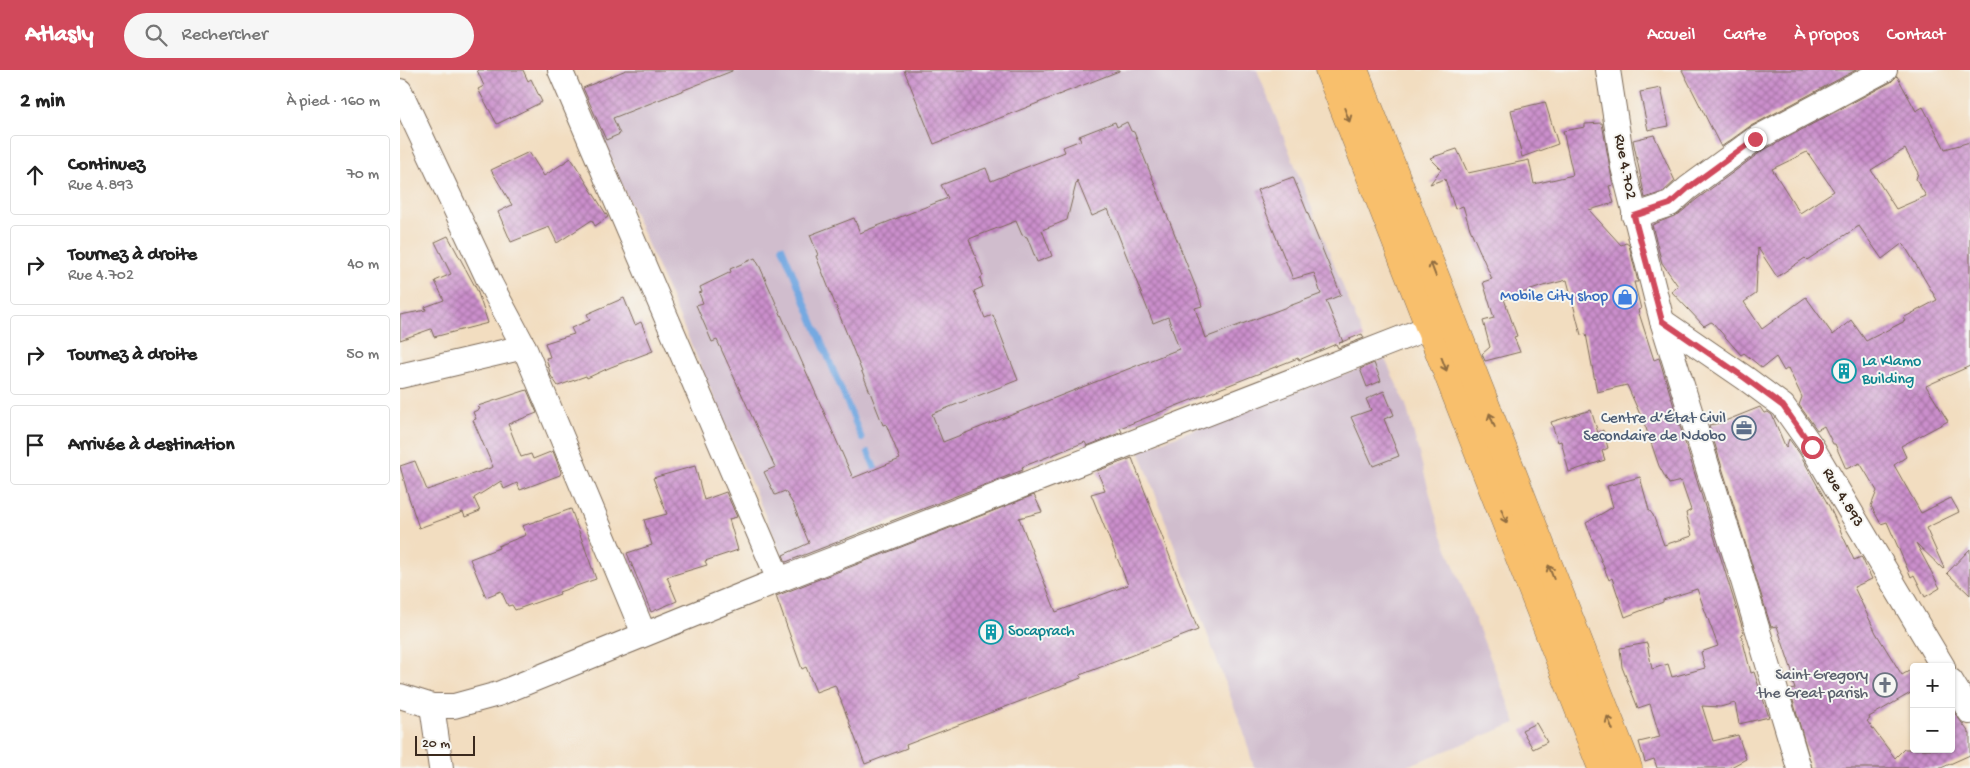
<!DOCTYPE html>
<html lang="fr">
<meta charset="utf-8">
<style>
body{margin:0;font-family:"Gochi Hand",sans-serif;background:#f6f6f6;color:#222}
.controls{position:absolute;right:15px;bottom:15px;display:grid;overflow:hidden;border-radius:5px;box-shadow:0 1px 4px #0004}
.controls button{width:45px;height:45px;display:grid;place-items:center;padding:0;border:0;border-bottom:1px solid #e0e0e0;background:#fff;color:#222;font:25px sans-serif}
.scale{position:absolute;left:15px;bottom:12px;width:60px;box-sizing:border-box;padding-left:5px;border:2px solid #3b2a1e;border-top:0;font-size:14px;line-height:18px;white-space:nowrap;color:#3b2a1e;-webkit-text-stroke:4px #f6f6f2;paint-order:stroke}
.stop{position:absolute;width:15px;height:15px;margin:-11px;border:4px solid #d1495b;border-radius:50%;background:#fff}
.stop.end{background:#d1495b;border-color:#fff;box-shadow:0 1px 5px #0008}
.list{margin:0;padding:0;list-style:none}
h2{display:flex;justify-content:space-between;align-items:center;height:65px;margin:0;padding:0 20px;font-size:21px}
h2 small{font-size:16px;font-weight:400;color:#767676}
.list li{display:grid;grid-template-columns:32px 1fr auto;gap:15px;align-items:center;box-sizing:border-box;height:80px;margin:0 10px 10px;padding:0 10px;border:1px solid #e0e0e0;border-radius:5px}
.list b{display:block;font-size:19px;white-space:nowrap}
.list p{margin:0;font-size:16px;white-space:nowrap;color:#767676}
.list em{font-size:16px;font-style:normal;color:#767676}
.icon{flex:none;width:28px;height:28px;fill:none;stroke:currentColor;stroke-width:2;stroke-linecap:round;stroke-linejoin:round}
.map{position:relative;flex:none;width:1570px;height:698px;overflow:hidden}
header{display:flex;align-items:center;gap:30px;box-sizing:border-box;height:70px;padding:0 25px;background:#d1495b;color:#fff}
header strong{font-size:24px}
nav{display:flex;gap:28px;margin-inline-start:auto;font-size:18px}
.search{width:350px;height:45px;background:#f6f6f6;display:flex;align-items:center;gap:12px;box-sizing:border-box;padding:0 18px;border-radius:28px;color:#767676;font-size:19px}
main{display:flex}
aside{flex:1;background:#fff}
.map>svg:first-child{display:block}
.industrial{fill:#d0bdcd}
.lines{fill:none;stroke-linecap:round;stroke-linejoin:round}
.stream{stroke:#74a9e1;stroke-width:6}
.building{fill:url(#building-cross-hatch);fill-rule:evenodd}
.minor-casing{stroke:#7b6957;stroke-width:26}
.trunk-casing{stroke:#7b6957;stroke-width:29}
.minor{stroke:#fff;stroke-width:24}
.trunk{stroke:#f8bf6c;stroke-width:28}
.oneway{stroke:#906d41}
.route{stroke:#d1495b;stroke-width:6}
.labels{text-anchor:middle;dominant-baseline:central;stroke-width:4;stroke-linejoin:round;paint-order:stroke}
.street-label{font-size:16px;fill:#3b2a1e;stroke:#f6f6f2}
.shop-label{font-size:16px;fill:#366cbe;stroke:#f6f6f2;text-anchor:end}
.culture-label{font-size:16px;fill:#0d838f;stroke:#f6f6f2;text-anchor:start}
.service-label{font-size:16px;fill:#4e5e75;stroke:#f6f6f2;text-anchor:end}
.worship-label{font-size:16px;fill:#5b616d;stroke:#f6f6f2;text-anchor:end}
</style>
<header>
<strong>Atlasly</strong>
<div class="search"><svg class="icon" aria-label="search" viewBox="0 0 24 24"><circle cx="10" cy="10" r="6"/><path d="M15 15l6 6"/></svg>Rechercher</div>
<nav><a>Accueil</a><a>Carte</a><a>À propos</a><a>Contact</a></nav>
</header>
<main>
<aside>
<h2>2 min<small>À pied · 160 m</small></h2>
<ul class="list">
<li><svg class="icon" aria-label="ahead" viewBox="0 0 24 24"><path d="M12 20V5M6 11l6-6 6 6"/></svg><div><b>Continuez</b><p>Rue 4.893</p></div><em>70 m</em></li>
<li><svg class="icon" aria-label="right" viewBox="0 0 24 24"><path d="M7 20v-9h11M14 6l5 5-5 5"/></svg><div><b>Tournez à droite</b><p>Rue 4.702</p></div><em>40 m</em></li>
<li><svg class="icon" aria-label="right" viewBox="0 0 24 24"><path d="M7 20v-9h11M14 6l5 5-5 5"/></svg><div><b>Tournez à droite</b></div><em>50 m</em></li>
<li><svg class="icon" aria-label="arrive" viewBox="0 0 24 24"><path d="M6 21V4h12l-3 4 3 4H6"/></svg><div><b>Arrivée à destination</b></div></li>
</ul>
</aside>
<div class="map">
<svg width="1570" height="698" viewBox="0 0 1570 698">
<defs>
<pattern id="building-cross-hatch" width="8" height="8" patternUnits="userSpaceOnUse" patternTransform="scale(1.25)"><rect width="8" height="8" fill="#cb8fcc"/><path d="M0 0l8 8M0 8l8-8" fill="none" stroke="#a675a5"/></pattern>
</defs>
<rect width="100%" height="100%" fill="#f6f6f2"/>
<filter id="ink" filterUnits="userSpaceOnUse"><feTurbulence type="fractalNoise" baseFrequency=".02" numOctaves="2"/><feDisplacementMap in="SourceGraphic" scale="10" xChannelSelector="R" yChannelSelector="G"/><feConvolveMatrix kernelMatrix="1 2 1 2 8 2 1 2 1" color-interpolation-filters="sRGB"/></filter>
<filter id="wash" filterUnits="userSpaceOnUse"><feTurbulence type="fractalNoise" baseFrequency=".0096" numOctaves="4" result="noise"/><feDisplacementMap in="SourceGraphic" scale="20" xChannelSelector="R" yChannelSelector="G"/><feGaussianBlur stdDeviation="1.12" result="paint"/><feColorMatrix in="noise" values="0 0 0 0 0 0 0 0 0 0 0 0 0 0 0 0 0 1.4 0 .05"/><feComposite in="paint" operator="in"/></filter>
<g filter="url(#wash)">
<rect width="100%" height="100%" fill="#f2ddc0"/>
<g class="industrial">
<path d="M 335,0 L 857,0 L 962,264 L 899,290 L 898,288 L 386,493 L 196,55 Z"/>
<path d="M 985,289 L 1006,335 L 1039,458 L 1116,653 L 1002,698 L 854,698 L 844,663 L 739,380 Z"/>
</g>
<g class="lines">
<g class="stream">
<path d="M 382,177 L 462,369"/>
<path d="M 468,382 L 478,406"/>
</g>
</g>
<g id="blocks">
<g class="building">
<path d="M 77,0 L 123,0 L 128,11 L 131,9 L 142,32 L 97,54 L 78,19 L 84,16 Z"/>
<path d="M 226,0 L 332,0 L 332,1 L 213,48 L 220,64 L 206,70 L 183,18 Z"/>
<path d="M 504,0 L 719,0 L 719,1 L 534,74 Z"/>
<path d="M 1282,0 L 1456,0 L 1349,57 L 1321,77 Z"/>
<path d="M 1497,6 L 1516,41 L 1523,37 L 1545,79 L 1570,72 L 1570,296 L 1526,316 L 1548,351 L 1501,376 L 1506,387 L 1494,395 L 1521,443 L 1551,428 L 1559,442 L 1526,458 L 1544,498 L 1543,499 L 1516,473 L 1540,518 L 1525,527 L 1514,505 L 1511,507 L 1487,452 L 1481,454 L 1471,436 L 1477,421 L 1460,393 L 1446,399 L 1435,374 L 1433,374 L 1424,356 L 1417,360 L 1399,335 L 1402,327 L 1388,298 L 1384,301 L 1376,287 L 1362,298 L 1344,283 L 1341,285 L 1313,253 L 1311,252 L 1304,256 L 1271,221 L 1278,216 L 1262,193 L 1252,155 L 1279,144 L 1297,129 L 1362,81 L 1491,12 ZM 1505,79 L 1518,103 L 1516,109 L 1526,126 L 1496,139 L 1471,100 ZM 1407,82 L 1434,121 L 1400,143 L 1372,99 ZM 1459,156 L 1482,189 L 1503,173 L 1537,230 L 1503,248 L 1505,251 L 1466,271 L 1451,250 L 1433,265 L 1406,227 L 1362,259 L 1344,232 L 1356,224 L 1358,178 L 1377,207 L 1405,188 L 1407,190 Z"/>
<path d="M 1261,18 L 1269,56 L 1248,60 L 1240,22 Z"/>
<path d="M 1145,32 L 1158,74 L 1122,87 L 1111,40 Z"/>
<path d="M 715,52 L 717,57 L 727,52 L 731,61 L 734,62 L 797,220 L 802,236 L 795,238 L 805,268 L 921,224 L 914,203 L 893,209 L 857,120 L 893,107 L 941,225 L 926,231 L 943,272 L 939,273 L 962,264 L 964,268 L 938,278 L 936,274 L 899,290 L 898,288 L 720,358 L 722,362 L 687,376 L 685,372 L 622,397 L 623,400 L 386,492 L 383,485 L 409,473 L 393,434 L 385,421 L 375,425 L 364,402 L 375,397 L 317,270 L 312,272 L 296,235 L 303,233 L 299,223 L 302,222 L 300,217 L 331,202 L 330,199 L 355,188 L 360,197 L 453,408 L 500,389 L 486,354 L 483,355 L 416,186 L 418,185 L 410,165 L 454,148 L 460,163 L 548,128 L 541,115 L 586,98 L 591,111 L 665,82 L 663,77 L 681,70 L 679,66 ZM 677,110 L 692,146 L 708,139 L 753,253 L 768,247 L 779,279 L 543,372 L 532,344 L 618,310 L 593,245 L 585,248 L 574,221 L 583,217 L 580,208 L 583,206 L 569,169 L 616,151 L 622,165 L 627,167 L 637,192 L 652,186 L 642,160 L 667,150 Z"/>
<path d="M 1202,53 L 1213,115 L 1209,116 L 1214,133 L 1189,140 L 1221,175 L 1226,173 L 1229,175 L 1238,212 L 1234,212 L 1241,239 L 1238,240 L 1254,290 L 1259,288 L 1344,563 L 1341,564 L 1351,603 L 1354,602 L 1369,647 L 1339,654 L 1335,633 L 1320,637 L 1302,636 L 1313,671 L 1338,665 L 1346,689 L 1329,698 L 1257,698 L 1254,689 L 1245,692 L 1239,672 L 1260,667 L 1250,634 L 1238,638 L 1222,597 L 1220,578 L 1247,573 L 1252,599 L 1268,594 L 1272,607 L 1305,598 L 1301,582 L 1318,576 L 1297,519 L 1263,530 L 1263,532 L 1225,547 L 1212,508 L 1209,510 L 1186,453 L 1213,437 L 1207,416 L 1240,407 L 1249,440 L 1253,445 L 1264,475 L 1292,466 L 1286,443 L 1291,440 L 1281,411 L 1269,414 L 1259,396 L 1246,358 L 1227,315 L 1197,322 L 1186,264 L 1181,265 L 1167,210 L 1143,216 L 1104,229 L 1117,266 L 1114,267 L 1120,282 L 1085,291 L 1082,284 L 1090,277 L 1083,251 L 1094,248 L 1083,212 L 1092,209 L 1070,159 L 1063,136 L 1055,139 L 1045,109 L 1030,114 L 1041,99 L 1030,88 L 1057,79 L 1068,103 L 1129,90 L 1134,114 L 1173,105 L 1163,61 L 1185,57 L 1185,54 Z"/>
<path d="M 1254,65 L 1275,111 L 1263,122 L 1245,128 L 1233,70 Z"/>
<path d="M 129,82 L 144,106 L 171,88 L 208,147 L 195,156 L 192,150 L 157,173 L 149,157 L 111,172 L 98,142 L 112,135 L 91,100 Z"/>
<path d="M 48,166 L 77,220 L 88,253 L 34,267 L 31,259 L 0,270 L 0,245 L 26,240 L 25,237 L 44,230 L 35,211 L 51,204 L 35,172 Z"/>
<path d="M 224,228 L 235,255 L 241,252 L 253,281 L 211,297 L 187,308 L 186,306 L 158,316 L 151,306 L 146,288 L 150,287 L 145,273 L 174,264 L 171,258 L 190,250 L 187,244 Z"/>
<path d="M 974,293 L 981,311 L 967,317 L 960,299 Z"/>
<path d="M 127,320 L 137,343 L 108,354 L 121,387 L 131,384 L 133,389 L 153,381 L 161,402 L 160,405 L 120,420 L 117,413 L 104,419 L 101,411 L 74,428 L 80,441 L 65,447 L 63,442 L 19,458 L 8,425 L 0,396 L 15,391 L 27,420 L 93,397 L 73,350 L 76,349 L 73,342 L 80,339 L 78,336 Z"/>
<path d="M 984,321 L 994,345 L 984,349 L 999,386 L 973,396 L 951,347 L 971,340 L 966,329 Z"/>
<path d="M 1360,337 L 1364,343 L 1368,342 L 1372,345 L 1386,378 L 1389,369 L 1400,384 L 1430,438 L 1454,490 L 1461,487 L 1462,488 L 1472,509 L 1454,517 L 1476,563 L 1502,605 L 1514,598 L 1514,621 L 1469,647 L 1470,649 L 1467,651 L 1495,688 L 1504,679 L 1551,679 L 1551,638 L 1570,664 L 1570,685 L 1541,698 L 1412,698 L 1390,620 L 1395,619 L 1391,608 L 1394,607 L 1377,556 L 1371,557 L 1309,355 L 1320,353 Z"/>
<path d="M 1191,340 L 1198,363 L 1203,360 L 1208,378 L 1202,381 L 1205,390 L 1169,402 L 1161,371 L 1158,372 L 1151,352 Z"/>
<path d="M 732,388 L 798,560 L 680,605 L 681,608 L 506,675 L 507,678 L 465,694 L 435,615 L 416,622 L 406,597 L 402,599 L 376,526 L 634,425 L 642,442 L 619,448 L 656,542 L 728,515 L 691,424 L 705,420 L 697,401 Z"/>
<path d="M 295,396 L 304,430 L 326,422 L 337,447 L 329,449 L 338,480 L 305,491 L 307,495 L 267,507 L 277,531 L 251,542 L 227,483 L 252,475 L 244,450 L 267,444 L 253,408 Z"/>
<path d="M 171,439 L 196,509 L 159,522 L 160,524 L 115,540 L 112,535 L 108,536 L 101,521 L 86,527 L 70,489 L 99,478 L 98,476 L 126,465 L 122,456 Z"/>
<path d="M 1570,479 L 1570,525 L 1547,503 Z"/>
<path d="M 1136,653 L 1147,672 L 1133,679 L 1122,660 Z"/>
</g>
</g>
</g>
<g filter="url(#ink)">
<use href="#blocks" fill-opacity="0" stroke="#7b6957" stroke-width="1"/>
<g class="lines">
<g class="minor-casing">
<g id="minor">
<path d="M 1208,0 L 1223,97 L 1262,251 L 1341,504 L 1399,698"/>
<path d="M 0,21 L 91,215 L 124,277 L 244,564"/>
<path d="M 1234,146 L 1270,134 L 1288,118 L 1355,69 L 1485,0"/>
<path d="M 1262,251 L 1345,308 L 1383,336 L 1412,377 L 1543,597"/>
<path d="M 0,306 L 124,277"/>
<path d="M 379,510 L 1030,257"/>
<path d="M 1551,611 L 1570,642"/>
<path d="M 0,626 L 32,636 L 54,636 L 98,624 L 379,510 L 160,0"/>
<path d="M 32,636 L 41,698"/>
</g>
</g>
<g class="trunk-casing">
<g id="trunk">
<path d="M 929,0 L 1202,698"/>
<path d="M 954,0 L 1228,698"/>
</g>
</g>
<use href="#minor" class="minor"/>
<use href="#trunk" class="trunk"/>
</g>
<defs><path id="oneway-shaft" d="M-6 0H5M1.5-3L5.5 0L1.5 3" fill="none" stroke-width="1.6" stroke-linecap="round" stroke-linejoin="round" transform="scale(1.25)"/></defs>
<g class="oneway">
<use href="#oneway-shaft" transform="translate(947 45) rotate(69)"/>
<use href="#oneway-shaft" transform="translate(1033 199) rotate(-111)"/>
<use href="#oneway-shaft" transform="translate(1044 294) rotate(69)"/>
<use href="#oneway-shaft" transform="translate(1092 350) rotate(-111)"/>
<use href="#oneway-shaft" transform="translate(1104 446) rotate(69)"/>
<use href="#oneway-shaft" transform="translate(1151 502) rotate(-111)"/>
<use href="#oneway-shaft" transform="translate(1210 653) rotate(-112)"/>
</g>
</g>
<g class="lines" filter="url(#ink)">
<path class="route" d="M 1355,69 L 1288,118 L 1270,134 L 1234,146 L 1262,251 L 1345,308 L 1383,336 L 1412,377"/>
</g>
<defs>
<g id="shop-ring" transform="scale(1.25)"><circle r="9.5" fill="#f6f6f2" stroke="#3f7fe0" stroke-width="1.5"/><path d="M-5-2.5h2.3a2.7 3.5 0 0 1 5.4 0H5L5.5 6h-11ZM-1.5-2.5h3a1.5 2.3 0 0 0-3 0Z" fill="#3f7fe0"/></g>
<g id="building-ring" transform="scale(1.25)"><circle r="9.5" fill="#f6f6f2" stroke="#0f9aa8" stroke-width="1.5"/><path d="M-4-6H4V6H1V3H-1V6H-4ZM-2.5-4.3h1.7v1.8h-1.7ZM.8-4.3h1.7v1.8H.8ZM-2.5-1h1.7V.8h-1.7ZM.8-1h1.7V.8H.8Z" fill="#0f9aa8"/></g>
<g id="office-ring" transform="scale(1.25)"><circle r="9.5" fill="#f6f6f2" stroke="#5c6f8a" stroke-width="1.5"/><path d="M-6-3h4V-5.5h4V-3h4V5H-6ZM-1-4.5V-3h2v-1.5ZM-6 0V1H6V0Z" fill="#5c6f8a"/></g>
<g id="church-ring" transform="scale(1.25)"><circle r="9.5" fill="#f6f6f2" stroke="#6b7280" stroke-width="1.5"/><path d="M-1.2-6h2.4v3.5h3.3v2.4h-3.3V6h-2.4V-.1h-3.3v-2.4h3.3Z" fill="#6b7280"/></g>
</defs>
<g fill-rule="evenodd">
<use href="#shop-ring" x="1225" y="227"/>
<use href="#building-ring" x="1444" y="301"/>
<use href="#office-ring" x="1344" y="358"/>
<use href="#building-ring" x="591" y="562"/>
<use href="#church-ring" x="1485" y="615"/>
</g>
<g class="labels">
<g class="street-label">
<text transform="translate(1224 97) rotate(79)">Rue 4.702</text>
<text transform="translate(1442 428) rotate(59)">Rue 4.893</text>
</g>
<g class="shop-label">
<text x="1208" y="227">Mobile City shop</text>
</g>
<g class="culture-label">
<text x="1462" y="292">La Klamo<tspan x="1462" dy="18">Building</tspan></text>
<text x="608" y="562">Socaprach</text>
</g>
<g class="service-label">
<text x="1326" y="349">Centre d’État Civil<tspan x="1326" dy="18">Secondaire de Ndobo</tspan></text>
</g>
<g class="worship-label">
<text x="1468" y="606">Saint Gregory<tspan x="1468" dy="18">the Great parish</tspan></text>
</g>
</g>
</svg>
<div class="controls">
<button>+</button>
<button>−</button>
</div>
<div class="scale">20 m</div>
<div class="stop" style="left:1412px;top:377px"></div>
<div class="stop end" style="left:1355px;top:69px"></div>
</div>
</main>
